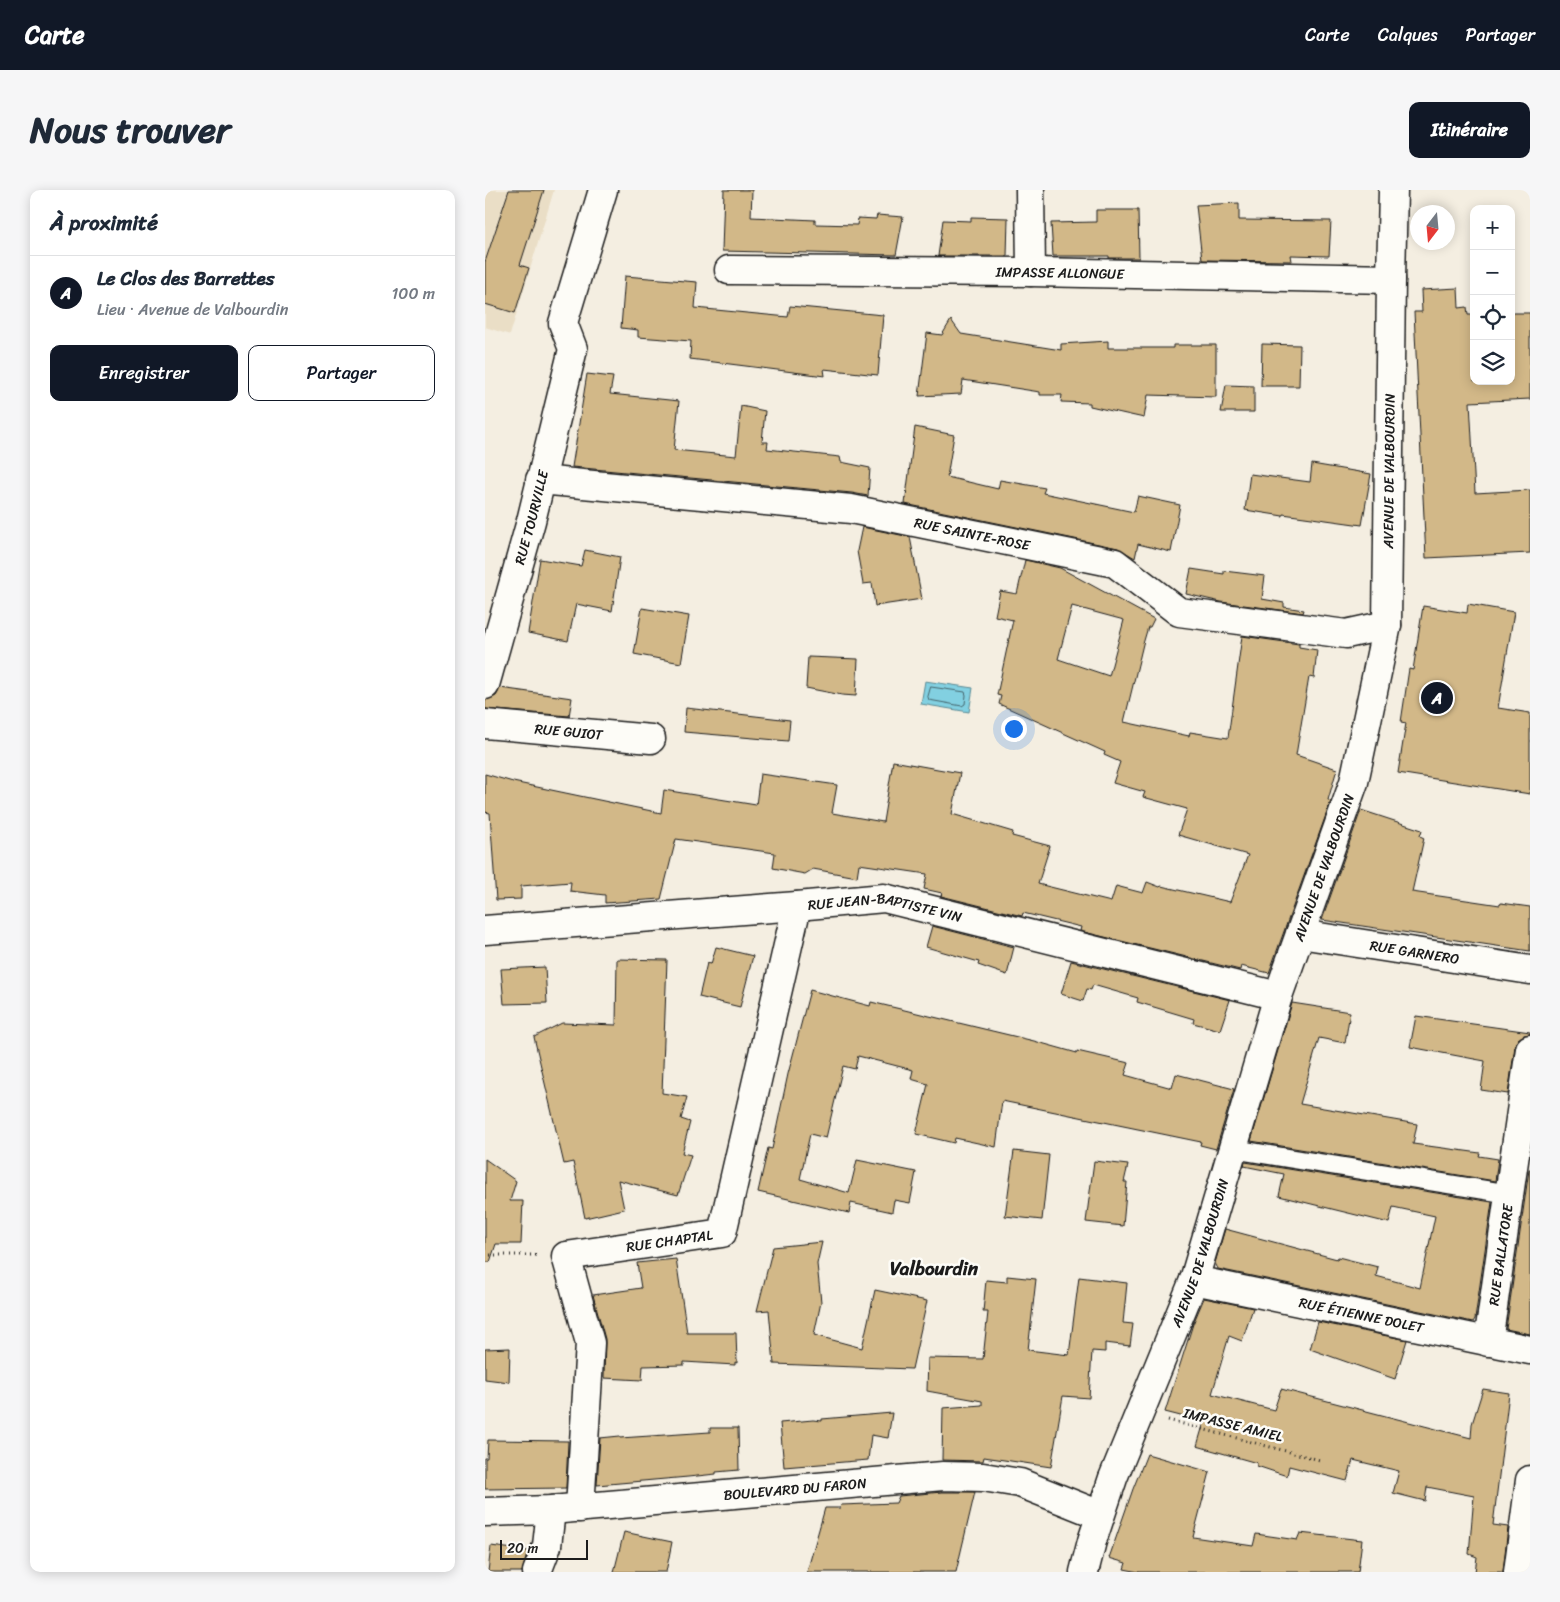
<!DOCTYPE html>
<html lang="fr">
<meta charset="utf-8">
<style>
body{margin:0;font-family:Sriracha,sans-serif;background:#f6f6f7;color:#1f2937}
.controls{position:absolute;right:15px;top:15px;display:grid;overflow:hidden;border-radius:10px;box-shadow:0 2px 12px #0003}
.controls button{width:45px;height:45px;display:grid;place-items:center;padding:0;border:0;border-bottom:1px solid #e0e1e3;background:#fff;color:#1f2937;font:25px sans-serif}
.compass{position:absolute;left:925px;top:15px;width:45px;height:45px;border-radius:50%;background:#fff;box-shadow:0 2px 12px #0003;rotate:196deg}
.scale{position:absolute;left:15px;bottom:12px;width:88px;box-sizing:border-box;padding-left:5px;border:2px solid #1c1c1c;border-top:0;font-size:14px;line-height:18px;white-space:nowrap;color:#1c1c1c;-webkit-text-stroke:4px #fdfcf7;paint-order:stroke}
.you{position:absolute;left:528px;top:538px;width:18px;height:18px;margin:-12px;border:4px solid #fff;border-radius:50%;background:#1a73e8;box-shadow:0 0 0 8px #1a73e833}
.badge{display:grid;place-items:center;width:32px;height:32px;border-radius:50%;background:#111827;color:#fff;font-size:16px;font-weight:700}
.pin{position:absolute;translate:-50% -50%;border:2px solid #fff;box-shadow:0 1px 5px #0006}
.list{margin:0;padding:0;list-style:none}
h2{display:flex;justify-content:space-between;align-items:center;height:65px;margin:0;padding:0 20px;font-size:21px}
h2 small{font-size:16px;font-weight:400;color:#747a83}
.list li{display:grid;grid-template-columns:32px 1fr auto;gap:15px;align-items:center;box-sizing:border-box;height:75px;padding:0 20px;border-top:1px solid #e0e1e3}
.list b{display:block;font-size:19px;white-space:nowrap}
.list p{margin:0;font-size:16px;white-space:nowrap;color:#747a83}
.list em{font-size:16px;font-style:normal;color:#747a83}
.actions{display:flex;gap:10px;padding:15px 20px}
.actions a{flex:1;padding:11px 0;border:1px solid #111827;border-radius:10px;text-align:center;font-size:18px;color:#111827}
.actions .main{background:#111827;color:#fff}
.icon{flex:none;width:28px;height:28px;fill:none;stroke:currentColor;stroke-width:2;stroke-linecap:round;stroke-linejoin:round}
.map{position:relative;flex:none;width:1045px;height:1382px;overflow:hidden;border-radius:10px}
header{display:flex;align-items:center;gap:30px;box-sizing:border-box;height:70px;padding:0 25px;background:#111827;color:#fff}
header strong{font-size:24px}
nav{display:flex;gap:28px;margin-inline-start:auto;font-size:18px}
.intro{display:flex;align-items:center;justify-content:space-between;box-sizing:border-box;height:120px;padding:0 30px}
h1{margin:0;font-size:35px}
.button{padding:12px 22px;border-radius:10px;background:#111827;color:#fff;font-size:18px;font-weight:700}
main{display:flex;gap:30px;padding:0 30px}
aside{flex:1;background:#fff;border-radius:10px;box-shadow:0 2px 12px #0003}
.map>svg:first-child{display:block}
.built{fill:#eadec6}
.water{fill:#82d0e1;stroke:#598892}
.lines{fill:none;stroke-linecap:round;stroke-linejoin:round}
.shore{stroke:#45646b;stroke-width:1}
.building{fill:#d2b888;stroke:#1c1c1c;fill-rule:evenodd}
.lane-casing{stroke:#1c1c1c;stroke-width:21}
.street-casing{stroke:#1c1c1c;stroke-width:31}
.secondary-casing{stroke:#1c1c1c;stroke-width:31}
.path{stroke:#1c1c1c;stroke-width:3;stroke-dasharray:1 4;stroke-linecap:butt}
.lane{stroke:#fdfcf7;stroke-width:18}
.street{stroke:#fdfcf7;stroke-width:28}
.secondary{stroke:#fdfcf7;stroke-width:28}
.labels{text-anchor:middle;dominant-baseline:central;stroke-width:5;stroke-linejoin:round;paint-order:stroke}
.street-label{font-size:14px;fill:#1c1c1c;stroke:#fdfcf7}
.district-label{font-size:19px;font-weight:bold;fill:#1c1c1c;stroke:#fdfcf7}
</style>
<header>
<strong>Carte</strong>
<nav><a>Carte</a><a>Calques</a><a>Partager</a></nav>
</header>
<div class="intro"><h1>Nous trouver</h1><a class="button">Itinéraire</a></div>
<main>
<aside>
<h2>À proximité<small></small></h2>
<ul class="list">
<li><span class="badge">A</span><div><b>Le Clos des Barrettes</b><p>Lieu · Avenue de Valbourdin</p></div><em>100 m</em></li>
</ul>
<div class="actions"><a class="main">Enregistrer</a><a>Partager</a></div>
</aside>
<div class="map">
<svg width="1045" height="1382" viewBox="0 0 1045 1382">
<rect width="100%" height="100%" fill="#f4eee1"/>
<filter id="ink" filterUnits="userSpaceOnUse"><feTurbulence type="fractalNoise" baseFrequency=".02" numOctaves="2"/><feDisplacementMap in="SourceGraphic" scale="10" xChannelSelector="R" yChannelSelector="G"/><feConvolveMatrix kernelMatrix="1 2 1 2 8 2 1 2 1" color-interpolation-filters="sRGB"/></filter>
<g filter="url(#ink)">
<path class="built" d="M 0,0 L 69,0 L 25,145 L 0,137 Z"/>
<path class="water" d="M 440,491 L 488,498 L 484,522 L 436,514 Z"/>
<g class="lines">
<path class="shore" d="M 446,497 L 480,502 L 481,505 L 480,514 L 477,516 L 444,510 L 443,507 Z"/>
</g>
<g class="building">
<path d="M 24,0 L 59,0 L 35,75 L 44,78 L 30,123 L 0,114 L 0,72 Z"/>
<path d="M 239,0 L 267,0 L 266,27 L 330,30 L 330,34 L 372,35 L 373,28 L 391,29 L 392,25 L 418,27 L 411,65 L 237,61 Z"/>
<path d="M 754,13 L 754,30 L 846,31 L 844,66 L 806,65 L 807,71 L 717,70 L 711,15 Z"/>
<path d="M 611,20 L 653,20 L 654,68 L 624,68 L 624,66 L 568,66 L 566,33 L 611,32 Z"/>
<path d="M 486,27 L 523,28 L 522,66 L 453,66 L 458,30 L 486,31 Z"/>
<path d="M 140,86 L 212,92 L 210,118 L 303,127 L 305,116 L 398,125 L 393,185 L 339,179 L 340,186 L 205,169 L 206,151 L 153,147 L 153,140 L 136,138 Z"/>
<path d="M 973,98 L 974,118 L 982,117 L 983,125 L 989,125 L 989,191 L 1026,191 L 1026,123 L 1045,123 L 1045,209 L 985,212 L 990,303 L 1045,300 L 1045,363 L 941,368 L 929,122 L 937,122 L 936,100 Z"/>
<path d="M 466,130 L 476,144 L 576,160 L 576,154 L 623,151 L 623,158 L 688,158 L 688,155 L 731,155 L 731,207 L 663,205 L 659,228 L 605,216 L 605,213 L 576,212 L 577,205 L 555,205 L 555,202 L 478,190 L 476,204 L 434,206 L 442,143 L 457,145 Z"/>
<path d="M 777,154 L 815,155 L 814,196 L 776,196 Z"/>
<path d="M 102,184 L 128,187 L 125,204 L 194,211 L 189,260 L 251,266 L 256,216 L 280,221 L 277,252 L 283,252 L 282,259 L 355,267 L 356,272 L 385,278 L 383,306 L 367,303 L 87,277 Z"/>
<path d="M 741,195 L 769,196 L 769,222 L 736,222 Z"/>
<path d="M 430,237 L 469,245 L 462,287 L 513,299 L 515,290 L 560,298 L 558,303 L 649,322 L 653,306 L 695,315 L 686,362 L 653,354 L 650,368 L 633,358 L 420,314 Z"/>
<path d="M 827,274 L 886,284 L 877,335 L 798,324 L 798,326 L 760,320 L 765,284 L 825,292 Z"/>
<path d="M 377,337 L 425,347 L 437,409 L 390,416 L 387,393 L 378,394 L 372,361 Z"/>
<path d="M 100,360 L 135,367 L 127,421 L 91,414 L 83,451 L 43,443 L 55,369 L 96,376 Z"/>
<path d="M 540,370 L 575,378 L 669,429 L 665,437 L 663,437 L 658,454 L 639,532 L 704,546 L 705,542 L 743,548 L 757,446 L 814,454 L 814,457 L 832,460 L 829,488 L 824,487 L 811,565 L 852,579 L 843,610 L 846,611 L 784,783 L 756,776 L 755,780 L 595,741 L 596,737 L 538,723 L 537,726 L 456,706 L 457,703 L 439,699 L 442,684 L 374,674 L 372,687 L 328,679 L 320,684 L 288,678 L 290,663 L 191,649 L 176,709 L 120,713 L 120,705 L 85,701 L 86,692 L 36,696 L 36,709 L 11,710 L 5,623 L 0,622 L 0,584 L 28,592 L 176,623 L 179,600 L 271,615 L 275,584 L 352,595 L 347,623 L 398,632 L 408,571 L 475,583 L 467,624 L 528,642 L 527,646 L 565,656 L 553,694 L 626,712 L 631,696 L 658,703 L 662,692 L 675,697 L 676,696 L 745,712 L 763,665 L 693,645 L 702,619 L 658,607 L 660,602 L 628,593 L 635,572 L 619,565 L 620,562 L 514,514 L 516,506 L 512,505 L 528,430 L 510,426 L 515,401 L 532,404 ZM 587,416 L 639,430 L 624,486 L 573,469 Z"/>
<path d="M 706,379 L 739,384 L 739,381 L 780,386 L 777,409 L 799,413 L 799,417 L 819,420 L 818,423 L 736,412 L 701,404 Z"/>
<path d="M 983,414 L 1029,422 L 1013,518 L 1045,523 L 1045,604 L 913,583 L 921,533 L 916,532 L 924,479 L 928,480 L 938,416 L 982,423 Z"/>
<path d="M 157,418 L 204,426 L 196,473 L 149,464 Z"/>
<path d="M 323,467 L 373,469 L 371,506 L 357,505 L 321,498 Z"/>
<path d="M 15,498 L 87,508 L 84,526 L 0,519 L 0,510 L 11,506 Z"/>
<path d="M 201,518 L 305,530 L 303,551 L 199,542 Z"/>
<path d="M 876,620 L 937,640 L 935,646 L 939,648 L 927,702 L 1015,715 L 1016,713 L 1045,717 L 1045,761 L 837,730 Z"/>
<path d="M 447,736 L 529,757 L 522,785 L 493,775 L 494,772 L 441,757 Z"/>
<path d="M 231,757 L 268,766 L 255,817 L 214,807 L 222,773 L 226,774 Z"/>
<path d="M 132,769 L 182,770 L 177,903 L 202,907 L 196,929 L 205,932 L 197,963 L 206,965 L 193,1005 L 133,990 L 139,1019 L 100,1028 L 88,972 L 79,974 L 49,847 L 77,833 L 131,835 Z"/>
<path d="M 586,771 L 745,810 L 735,840 L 708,833 L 709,829 L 652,812 L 653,808 L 608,795 L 606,800 L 602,799 L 598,811 L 576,804 Z"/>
<path d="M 60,777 L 62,813 L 19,814 L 16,779 Z"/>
<path d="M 325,800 L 385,816 L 386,812 L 549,851 L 592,863 L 592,861 L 644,873 L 640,885 L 687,898 L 691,884 L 749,899 L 731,959 L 715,955 L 716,952 L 517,911 L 511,957 L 470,948 L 469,953 L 431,944 L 443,894 L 426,889 L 428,880 L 373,866 L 370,879 L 358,876 L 341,948 L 325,944 L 315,989 L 364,1003 L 372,970 L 431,982 L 425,1013 L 409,1010 L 407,1022 L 366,1013 L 364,1023 L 273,1002 L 283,958 L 287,959 L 303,884 Z"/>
<path d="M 807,813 L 865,822 L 860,853 L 834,848 L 815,914 L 932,934 L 928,954 L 995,963 L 994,966 L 1013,969 L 1010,991 L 766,951 Z"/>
<path d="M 931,826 L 1045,842 L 1045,844 L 1039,845 L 1033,849 L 1030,856 L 1023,904 L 996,900 L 1000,871 L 925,857 Z"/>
<path d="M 529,961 L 564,965 L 557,1030 L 520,1026 Z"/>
<path d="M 0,969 L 31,991 L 25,1011 L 38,1011 L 36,1054 L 11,1054 L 5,1072 L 0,1072 Z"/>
<path d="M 609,971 L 643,975 L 639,992 L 642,992 L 638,1036 L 601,1032 Z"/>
<path d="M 760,972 L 1007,1012 L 990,1129 L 988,1132 L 733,1079 L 730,1073 L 740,1039 L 852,1069 L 853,1067 L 893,1077 L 891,1086 L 935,1098 L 950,1026 L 908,1017 L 904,1033 L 794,1006 L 799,984 L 759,976 Z"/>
<path d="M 1044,980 L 1045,980 L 1045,1144 L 1021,1139 Z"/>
<path d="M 337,1052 L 332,1074 L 336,1112 L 329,1145 L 377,1158 L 390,1100 L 442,1111 L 427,1179 L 289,1174 L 284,1120 L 272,1121 L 288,1057 Z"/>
<path d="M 191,1069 L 202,1143 L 251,1143 L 252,1173 L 250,1172 L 250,1175 L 199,1172 L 199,1175 L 158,1176 L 157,1190 L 119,1188 L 120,1149 L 108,1105 L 156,1098 L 152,1073 Z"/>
<path d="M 522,1086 L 551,1089 L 543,1160 L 584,1165 L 594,1087 L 642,1093 L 638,1133 L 648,1134 L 645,1156 L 620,1153 L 620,1162 L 607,1161 L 604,1208 L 578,1206 L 566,1277 L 499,1267 L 498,1271 L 457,1270 L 458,1218 L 497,1215 L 497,1211 L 442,1201 L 443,1168 L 498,1169 L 503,1122 L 498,1122 L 501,1090 L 522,1092 Z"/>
<path d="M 719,1108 L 768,1118 L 757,1151 L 744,1146 L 727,1204 L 789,1220 L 796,1199 L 986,1248 L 987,1234 L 998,1199 L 1024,1203 L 1008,1335 L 1023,1337 L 1018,1382 L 990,1382 L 992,1367 L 984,1364 L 989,1306 L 942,1297 L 940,1311 L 908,1303 L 914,1281 L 868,1270 L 862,1291 L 804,1276 L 802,1286 L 772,1276 L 772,1273 L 712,1256 L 719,1232 L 680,1222 L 708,1134 Z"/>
<path d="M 833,1132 L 922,1150 L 910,1189 L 825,1159 Z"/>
<path d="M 25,1158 L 24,1192 L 0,1189 L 0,1159 Z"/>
<path d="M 407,1223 L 403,1248 L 386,1245 L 383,1270 L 299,1277 L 295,1233 L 328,1230 L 337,1231 L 337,1229 Z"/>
<path d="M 225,1238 L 253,1238 L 254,1280 L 231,1282 L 231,1284 L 203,1287 L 112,1295 L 115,1248 L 135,1246 L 135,1248 L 225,1242 Z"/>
<path d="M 3,1250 L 83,1251 L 81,1298 L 0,1299 L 0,1268 L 2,1268 Z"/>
<path d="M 662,1264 L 725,1282 L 708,1347 L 768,1356 L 771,1344 L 812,1350 L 815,1343 L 877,1350 L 873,1382 L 654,1382 L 639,1379 L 641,1373 L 624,1368 L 648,1299 Z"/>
<path d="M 457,1302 L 490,1302 L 471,1382 L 322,1382 L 340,1318 L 355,1318 L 356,1315 L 411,1313 L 414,1306 Z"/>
<path d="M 139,1342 L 187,1352 L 181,1382 L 129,1382 Z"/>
<path d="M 6,1356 L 43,1361 L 37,1382 L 3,1382 Z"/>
</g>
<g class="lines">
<g class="lane-casing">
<path id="lane" d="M 748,959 L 1025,1004"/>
</g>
<g class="street-casing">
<g id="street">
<path d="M 545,0 L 546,82"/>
<path id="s1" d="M 244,80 L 546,82 L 906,89"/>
<path id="s2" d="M 55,290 L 366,319 L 630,373 L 694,422 L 861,444 L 902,435"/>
<path id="s3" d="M 0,495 L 46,331 L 88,159 L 78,133 L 118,0"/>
<path id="s4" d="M 0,534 L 166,549"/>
<path id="s5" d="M 0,740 L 312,716 L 399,708 L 793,806"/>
<path id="s6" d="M 815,744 L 1045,780"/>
<path id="s7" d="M 709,1090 L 1045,1160"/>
<path id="s8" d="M 1003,1152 L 1045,859"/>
<path id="s9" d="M 95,1318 L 105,1153 L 81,1066 L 237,1043 L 312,716"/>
<path d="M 52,1382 L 62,1356 L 66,1320"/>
<path d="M 1033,1382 L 1045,1290"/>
</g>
</g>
<g class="secondary-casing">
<g id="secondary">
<path id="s10" d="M 0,1322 L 66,1320 L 458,1286 L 498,1287 L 535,1293 L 615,1325"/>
<path id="s11" d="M 599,1382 L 607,1351 L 628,1288 L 709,1090 L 793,806 L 869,592 L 902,435 L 906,89 L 908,0"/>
</g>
</g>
<g class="path">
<path d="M 0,1065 L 54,1065"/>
<path d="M 683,1230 L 835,1270"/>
</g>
<use href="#lane" class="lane"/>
<use href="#street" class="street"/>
<use href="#secondary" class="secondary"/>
</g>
</g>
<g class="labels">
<g class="street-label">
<text stroke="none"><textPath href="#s1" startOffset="331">IMPASSE ALLONGUE</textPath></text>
<text stroke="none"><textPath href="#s11" startOffset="1150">AVENUE DE VALBOURDIN</textPath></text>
<text stroke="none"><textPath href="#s3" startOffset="174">RUE TOURVILLE</textPath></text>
<text stroke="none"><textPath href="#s2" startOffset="436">RUE SAINTE-ROSE</textPath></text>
<text stroke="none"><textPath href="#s4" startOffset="84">RUE GUIOT</textPath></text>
<text stroke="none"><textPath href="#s11" startOffset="745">AVENUE DE VALBOURDIN</textPath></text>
<text stroke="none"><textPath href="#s5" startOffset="402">RUE JEAN-BAPTISTE VIN</textPath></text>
<text stroke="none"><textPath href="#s6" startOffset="116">RUE GARNERO</textPath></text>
<text stroke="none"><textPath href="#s9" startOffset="360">RUE CHAPTAL</textPath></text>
<text stroke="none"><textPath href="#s11" startOffset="340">AVENUE DE VALBOURDIN</textPath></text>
<text stroke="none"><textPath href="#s8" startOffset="88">RUE BALLATORE</textPath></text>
<text stroke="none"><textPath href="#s7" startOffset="171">RUE ÉTIENNE DOLET</textPath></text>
<text transform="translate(748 1235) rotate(14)">IMPASSE AMIEL</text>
<text stroke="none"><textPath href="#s10" startOffset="311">BOULEVARD DU FARON</textPath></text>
</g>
<g class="district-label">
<text x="449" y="1078">Valbourdin</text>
</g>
</g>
</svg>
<div class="controls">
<button>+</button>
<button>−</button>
<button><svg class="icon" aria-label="locate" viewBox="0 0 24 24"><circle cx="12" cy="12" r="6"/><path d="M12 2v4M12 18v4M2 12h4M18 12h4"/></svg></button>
<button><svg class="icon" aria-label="layers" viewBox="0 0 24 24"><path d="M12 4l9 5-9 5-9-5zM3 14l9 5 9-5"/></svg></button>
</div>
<svg class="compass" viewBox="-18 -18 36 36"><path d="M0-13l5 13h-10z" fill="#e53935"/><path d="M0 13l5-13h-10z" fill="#747a83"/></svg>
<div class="scale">20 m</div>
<div class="you"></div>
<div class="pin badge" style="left:952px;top:508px">A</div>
</div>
</main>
